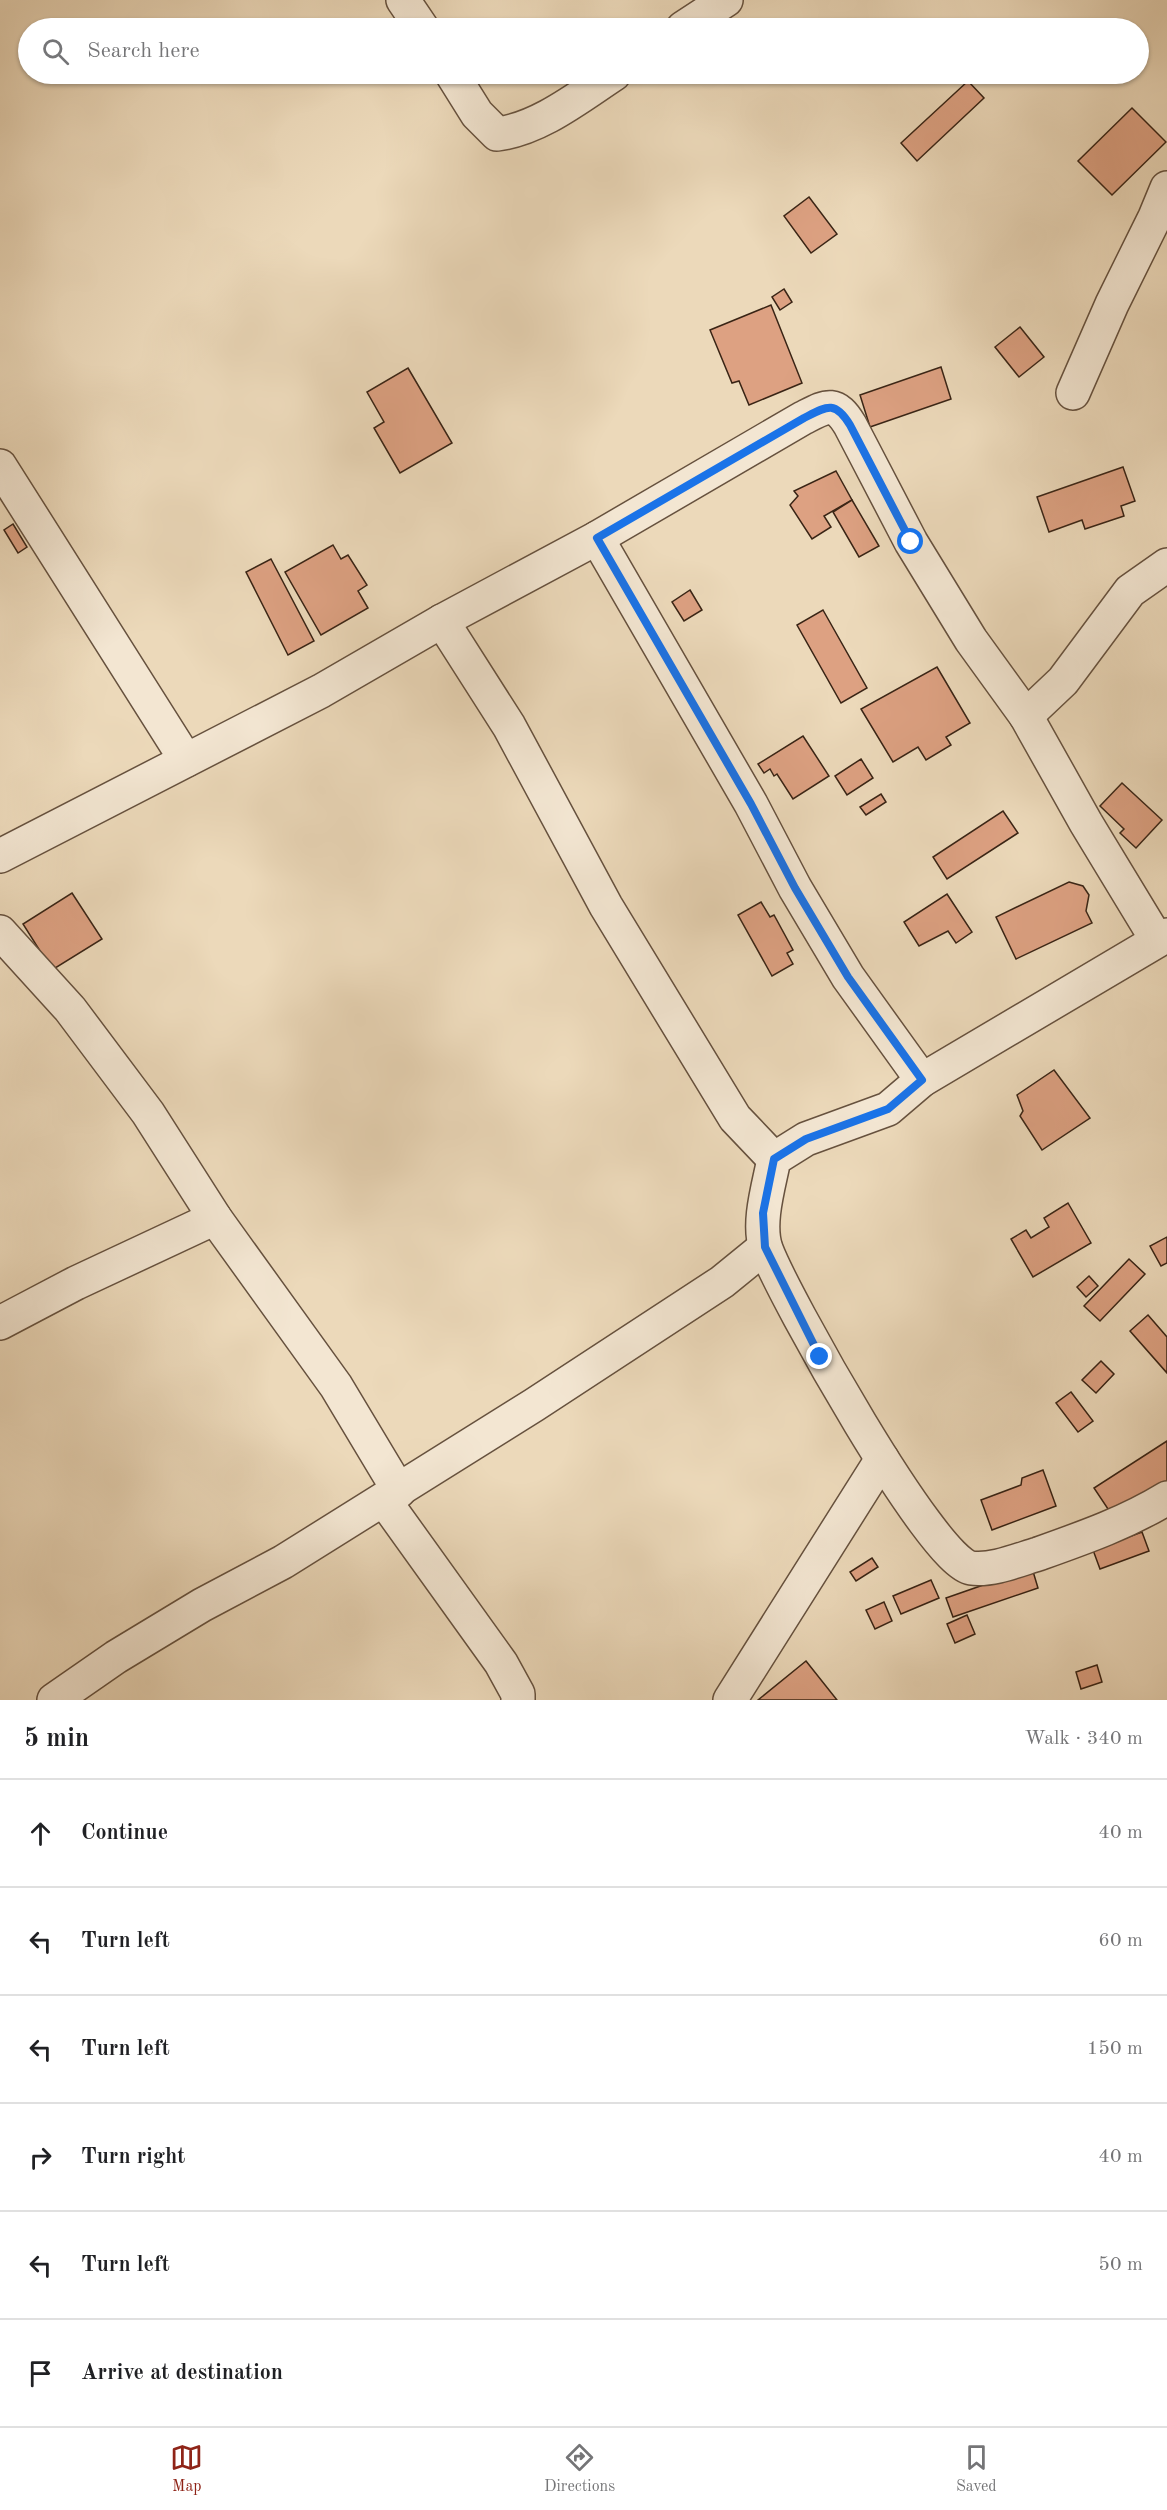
<!DOCTYPE html>
<meta charset="utf-8">
<style>
body{margin:0;font-family:"Old Standard TT",serif;background:#f6f6f6;color:#202124}
.stop{position:absolute;width:18px;height:18px;margin:-14px;border:4px solid #1a73e8;border-radius:50%;background:#fff}
.stop.end{background:#1a73e8;border-color:#fff;box-shadow:0 2px 6px #0008}
.list{margin:0;padding:0;list-style:none}
h2{display:flex;justify-content:space-between;align-items:center;height:78px;margin:0;padding:0 24px;font-size:26px}
h2 small{font-size:20px;font-weight:400;color:#757577}
.list li{display:grid;grid-template-columns:39px 1fr auto;gap:18px;align-items:center;box-sizing:border-box;height:108px;padding:0 24px;border-top:2px solid #e0e0e0}
.list b{display:block;font-size:22px;white-space:nowrap}
.list em{font-size:20px;font-style:normal;color:#757577}
.icon{flex:none;width:33px;height:33px;fill:none;stroke:currentColor;stroke-width:2;stroke-linecap:round;stroke-linejoin:round}
.map{position:relative;flex:none;width:1167px;height:1700px;overflow:hidden}
.search{position:absolute;background:#fff;box-shadow:0 2px 4px #0004;left:18px;right:18px;top:18px;height:66px;display:flex;align-items:center;gap:15px;box-sizing:border-box;padding:0 21px;border-radius:33px;color:#757577;font-size:22px}
.sheet{height:726px;background:#fff}
nav{display:flex;justify-content:space-around;align-items:center;box-sizing:border-box;height:84px;border-top:2px solid #e0e0e0;background:#fff;font-size:16px;color:#757577}
nav a{display:grid;justify-items:center;gap:3px}
nav .on{color:#8f2418}
.map>svg:first-child{display:block}
.building{fill:#dda182;stroke:#392415;stroke-width:1.5}
.lines{fill:none;stroke-linecap:round;stroke-linejoin:round}
.minor-casing{stroke:#66513e;stroke-width:36}
.minor{stroke:#f3e6d2;stroke-width:33}
.route{stroke:#1a73e8;stroke-width:8}
</style>
<div class="map">
<svg width="1167" height="1700" viewBox="0 0 1167 1700">
<rect width="100%" height="100%" fill="#ecd9ba"/>
<filter id="stains"><feTurbulence type="fractalNoise" baseFrequency=".00333" numOctaves="4"/><feColorMatrix values="0 0 0 0 .2 0 0 0 0 .09 0 0 0 0 .02 0 0 0 .5 -.17"/></filter>
<radialGradient id="worn" r=".72"><stop offset=".6" stop-color="#630" stop-opacity="0"/><stop offset="1" stop-color="#630" stop-opacity=".3"/></radialGradient>
<g class="building">
<path d="M 968,81 L 984,98 L 917,161 L 901,143 Z"/>
<path d="M 1132,108 L 1166,142 L 1112,195 L 1078,161 Z"/>
<path d="M 809,197 L 837,234 L 811,253 L 784,216 Z"/>
<path d="M 784,289 L 792,302 L 780,310 L 772,297 Z"/>
<path d="M 771,305 L 802,383 L 749,405 L 739,381 L 732,383 L 710,330 Z"/>
<path d="M 1020,327 L 1044,357 L 1019,377 L 995,347 Z"/>
<path d="M 941,367 L 951,399 L 870,427 L 860,395 Z"/>
<path d="M 408,368 L 452,443 L 400,473 L 374,428 L 384,422 L 367,392 Z"/>
<path d="M 1123,467 L 1135,501 L 1121,506 L 1124,516 L 1085,529 L 1082,520 L 1049,532 L 1037,497 Z"/>
<path d="M 836,471 L 852,500 L 824,516 L 831,527 L 812,539 L 790,505 L 798,496 L 794,491 Z"/>
<path d="M 852,500 L 879,546 L 859,557 L 833,512 Z"/>
<path d="M 13,524 L 27,547 L 18,553 L 4,530 Z"/>
<path d="M 333,545 L 341,559 L 348,555 L 367,585 L 358,591 L 368,608 L 321,635 L 285,572 Z"/>
<path d="M 271,559 L 314,641 L 288,655 L 246,572 Z"/>
<path d="M 690,590 L 702,610 L 684,621 L 672,602 Z"/>
<path d="M 823,610 L 867,688 L 841,703 L 797,625 Z"/>
<path d="M 937,667 L 970,723 L 946,737 L 951,745 L 926,760 L 918,747 L 893,762 L 861,709 Z"/>
<path d="M 803,736 L 829,776 L 793,799 L 777,774 L 774,776 L 770,769 L 764,773 L 758,764 Z"/>
<path d="M 861,759 L 873,778 L 847,795 L 835,776 Z"/>
<path d="M 1122,783 L 1162,820 L 1136,848 L 1120,833 L 1124,829 L 1100,806 Z"/>
<path d="M 881,794 L 886,802 L 866,815 L 860,807 Z"/>
<path d="M 1003,811 L 1018,833 L 947,879 L 933,857 Z"/>
<path d="M 1069,882 L 1083,886 L 1089,895 L 1086,911 L 1092,923 L 1016,959 L 996,917 Z"/>
<path d="M 72,893 L 102,939 L 52,970 L 23,924 Z"/>
<path d="M 947,894 L 972,932 L 956,943 L 948,931 L 919,946 L 904,922 Z"/>
<path d="M 761,902 L 770,917 L 774,915 L 793,950 L 787,953 L 793,964 L 772,976 L 738,915 Z"/>
<path d="M 1054,1070 L 1090,1118 L 1042,1150 L 1020,1116 L 1023,1111 L 1017,1095 Z"/>
<path d="M 1068,1203 L 1091,1243 L 1033,1277 L 1011,1239 L 1026,1230 L 1031,1238 L 1049,1227 L 1044,1218 Z"/>
<path d="M 1167,1237 L 1167,1263 L 1161,1266 L 1150,1246 Z"/>
<path d="M 1129,1259 L 1145,1274 L 1100,1321 L 1084,1306 Z"/>
<path d="M 1089,1276 L 1098,1286 L 1086,1297 L 1077,1287 Z"/>
<path d="M 1148,1315 L 1167,1337 L 1167,1373 L 1130,1331 Z"/>
<path d="M 1101,1361 L 1114,1374 L 1096,1393 L 1082,1380 Z"/>
<path d="M 1071,1392 L 1093,1421 L 1078,1432 L 1056,1403 Z"/>
<path d="M 1167,1441 L 1167,1484 L 1114,1518 L 1094,1488 Z"/>
<path d="M 1043,1470 L 1056,1506 L 992,1530 L 981,1500 L 1021,1485 L 1022,1478 Z"/>
<path d="M 1142,1532 L 1149,1551 L 1100,1569 L 1093,1550 Z"/>
<path d="M 872,1558 L 878,1567 L 856,1581 L 850,1572 Z"/>
<path d="M 1032,1568 L 1038,1588 L 953,1617 L 946,1598 Z"/>
<path d="M 931,1580 L 939,1598 L 901,1614 L 893,1596 Z"/>
<path d="M 884,1602 L 892,1621 L 875,1629 L 866,1610 Z"/>
<path d="M 967,1615 L 975,1634 L 955,1643 L 947,1624 Z"/>
<path d="M 806,1661 L 837,1700 L 758,1700 Z"/>
<path d="M 1097,1665 L 1102,1682 L 1081,1689 L 1076,1672 Z"/>
</g>
<g class="lines">
<g class="minor-casing">
<g id="minor">
<path d="M 403,0 L 422,28"/>
<path d="M 683,28 L 726,0"/>
<path d="M 452,74 L 477,114 L 497,134 C 539,129 579,97 614,74"/>
<path d="M 1073,393 L 1112,304 L 1155,217 L 1167,188"/>
<path d="M 0,466 L 186,760"/>
<path d="M 597,538 L 751,804 L 795,888 L 848,977 L 922,1080"/>
<path d="M 442,621 L 509,726 L 606,906 L 735,1118 L 774,1159"/>
<path d="M 1026,716 L 1063,681 L 1130,591 L 1167,565"/>
<path d="M 0,856 L 321,691 L 442,621 L 597,538 L 803,418 C 827,406 835,400 850,425 L 911,542 L 971,640 L 1026,716 L 1086,823 L 1157,940"/>
<path d="M 0,932 L 70,1009 L 148,1113 L 215,1218 L 336,1386 L 399,1491"/>
<path d="M 1167,935 L 922,1080 L 888,1109 L 806,1139 L 774,1159 C 769,1185 757,1223 766,1249 C 783,1295 932,1562 971,1568 C 992,1571 1018,1560 1038,1554 C 1083,1538 1126,1523 1167,1498"/>
<path d="M 0,1323 L 76,1283 L 215,1218"/>
<path d="M 384,1500 L 501,1663 L 518,1694 L 518,1700"/>
<path d="M 54,1700 L 116,1657 L 202,1605 L 283,1562 L 534,1405 L 722,1282 L 765,1247"/>
<path d="M 730,1700 L 882,1459"/>
</g>
</g>
<use href="#minor" class="minor"/>
</g>
<g class="lines">
<path class="route" d="M 820,1357 L 765,1247 L 763,1213 L 774,1159 L 806,1139 L 888,1109 L 922,1080 L 848,977 L 795,888 L 751,804 L 597,538 L 804,418 C 827,406 835,400 850,425 L 911,542"/>
</g>
<rect width="100%" height="100%" filter="url(#stains)"/>
<rect width="100%" height="100%" fill="url(#worn)"/>
</svg>
<div class="stop" style="left:911px;top:542px"></div>
<div class="stop end" style="left:820px;top:1357px"></div>
<div class="search"><svg class="icon" aria-label="search" viewBox="0 0 24 24"><circle cx="10" cy="10" r="6"/><path d="M15 15l6 6"/></svg>Search here</div>
</div>
<section class="sheet">
<h2>5 min<small>Walk · 340 m</small></h2>
<ul class="list">
<li><svg class="icon" aria-label="ahead" viewBox="0 0 24 24"><path d="M12 20V5M6 11l6-6 6 6"/></svg><div><b>Continue</b></div><em>40 m</em></li>
<li><svg class="icon" aria-label="left" viewBox="0 0 24 24"><path d="M17 20v-9H6M10 6l-5 5 5 5"/></svg><div><b>Turn left</b></div><em>60 m</em></li>
<li><svg class="icon" aria-label="left" viewBox="0 0 24 24"><path d="M17 20v-9H6M10 6l-5 5 5 5"/></svg><div><b>Turn left</b></div><em>150 m</em></li>
<li><svg class="icon" aria-label="right" viewBox="0 0 24 24"><path d="M7 20v-9h11M14 6l5 5-5 5"/></svg><div><b>Turn right</b></div><em>40 m</em></li>
<li><svg class="icon" aria-label="left" viewBox="0 0 24 24"><path d="M17 20v-9H6M10 6l-5 5 5 5"/></svg><div><b>Turn left</b></div><em>50 m</em></li>
<li><svg class="icon" aria-label="arrive" viewBox="0 0 24 24"><path d="M6 21V4h12l-3 4 3 4H6"/></svg><div><b>Arrive at destination</b></div></li>
</ul>
</section>
<nav>
<a class="on"><svg class="icon" aria-label="map" viewBox="0 0 24 24"><path d="M3 6l6-2 6 2 6-2v14l-6 2-6-2-6 2zM9 4v14M15 6v14"/></svg>Map</a>
<a><svg class="icon" aria-label="directions" viewBox="0 0 24 24"><path d="M12 3l9 9-9 9-9-9zM9 14v-3h6M13 9l2 2-2 2"/></svg>Directions</a>
<a><svg class="icon" aria-label="saved" viewBox="0 0 24 24"><path d="M7 4h10v16l-5-4-5 4z"/></svg>Saved</a>
</nav>
